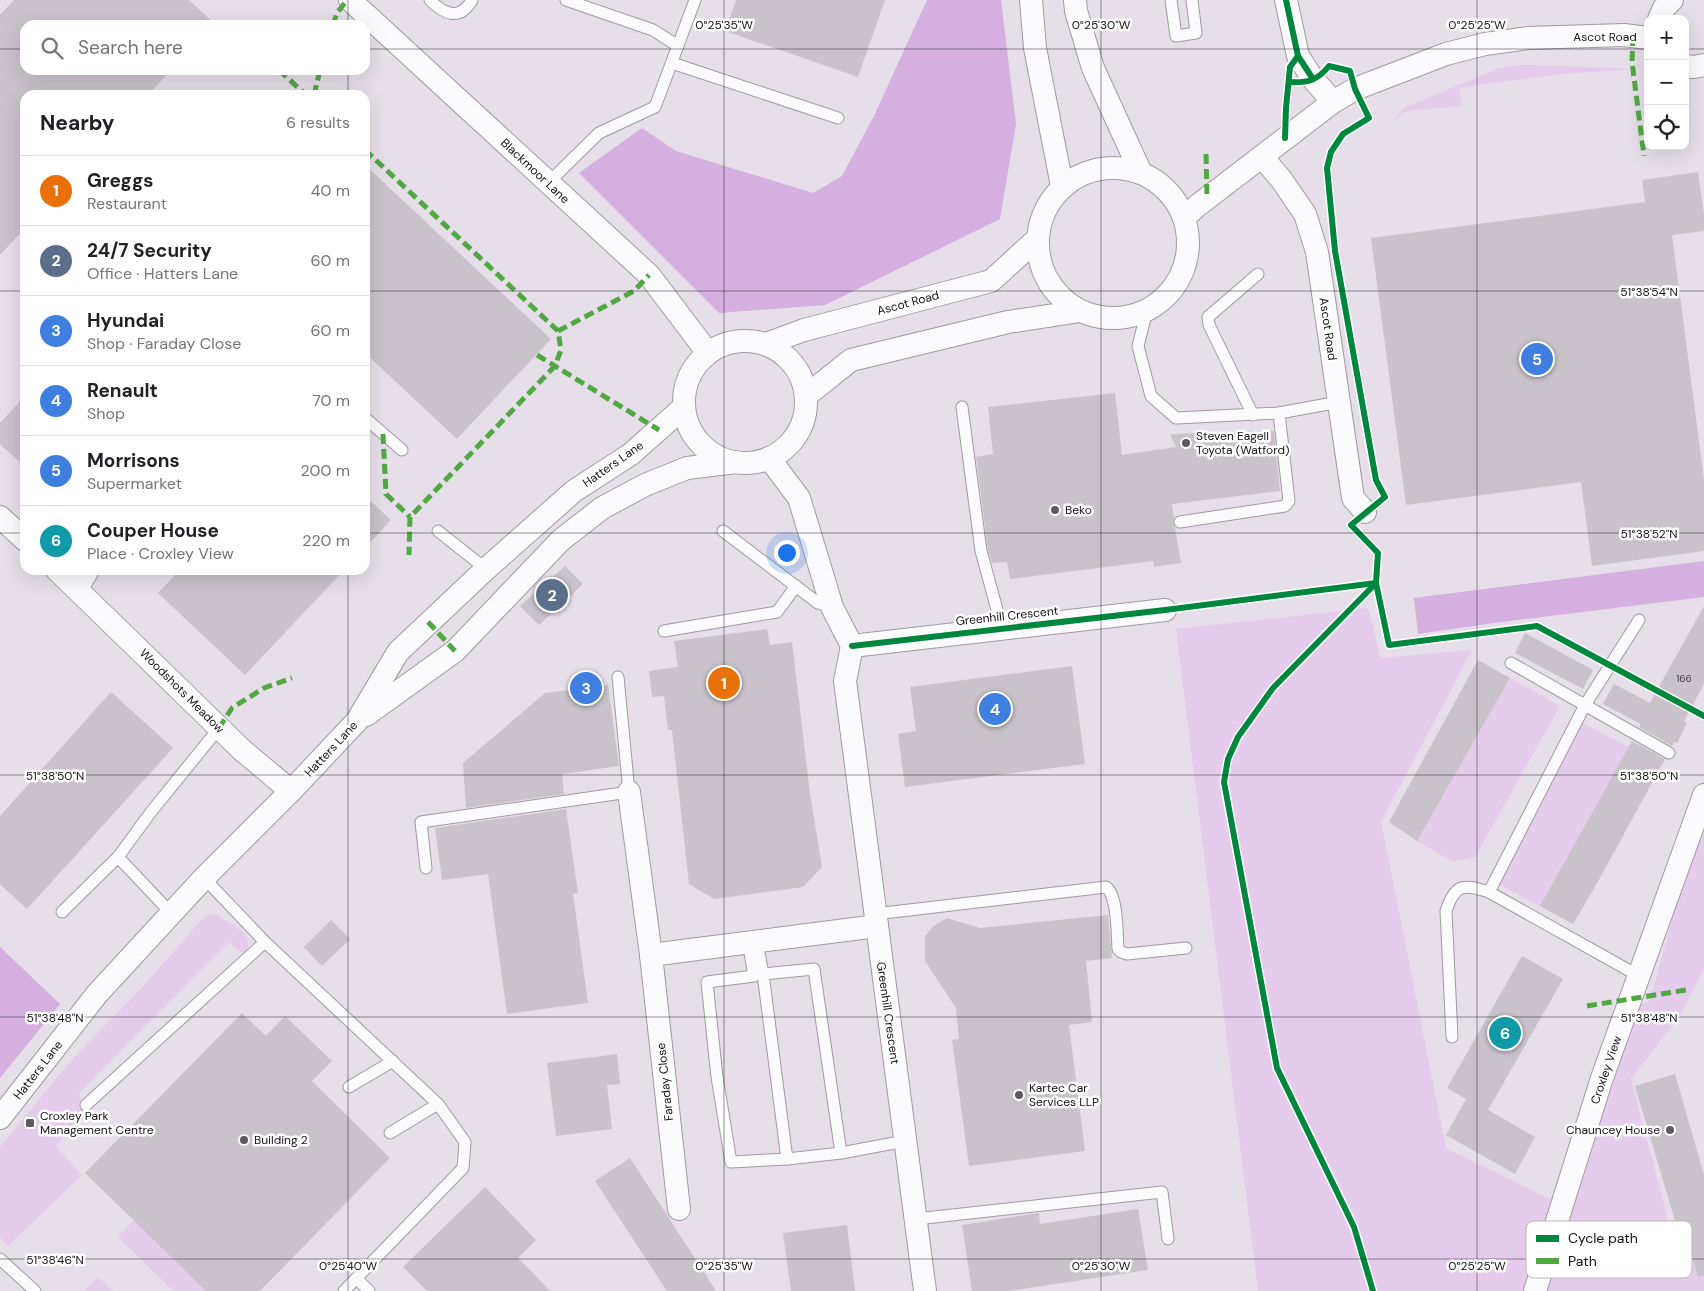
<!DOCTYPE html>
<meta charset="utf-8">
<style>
body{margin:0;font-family:"DM Sans",sans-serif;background:#f6f6f6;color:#202124}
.controls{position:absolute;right:15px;top:15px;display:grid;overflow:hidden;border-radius:10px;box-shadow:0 5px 20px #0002}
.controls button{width:45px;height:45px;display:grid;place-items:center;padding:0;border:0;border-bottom:1px solid #e0e0e0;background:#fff;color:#202124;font:25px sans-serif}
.you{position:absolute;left:786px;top:552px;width:18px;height:18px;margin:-12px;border:4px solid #fff;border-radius:50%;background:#1a73e8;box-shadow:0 0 0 8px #1a73e833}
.badge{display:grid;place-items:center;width:32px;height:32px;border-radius:50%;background:#5e5860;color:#fff;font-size:16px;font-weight:700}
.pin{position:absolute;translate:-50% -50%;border:2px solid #fff;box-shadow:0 1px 5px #0006}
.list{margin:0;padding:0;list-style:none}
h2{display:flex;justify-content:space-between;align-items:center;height:65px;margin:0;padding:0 20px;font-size:21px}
h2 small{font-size:16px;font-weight:400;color:#757577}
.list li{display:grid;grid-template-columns:32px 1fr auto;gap:15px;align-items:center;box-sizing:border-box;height:70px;padding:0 20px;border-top:1px solid #e0e0e0}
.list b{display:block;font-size:19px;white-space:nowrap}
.list p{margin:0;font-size:16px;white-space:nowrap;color:#757577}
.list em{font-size:16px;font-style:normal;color:#757577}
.icon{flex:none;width:28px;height:28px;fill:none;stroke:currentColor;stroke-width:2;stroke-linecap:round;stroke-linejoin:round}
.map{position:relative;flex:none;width:1704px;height:1291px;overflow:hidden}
.search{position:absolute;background:#fff;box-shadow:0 5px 20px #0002;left:20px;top:20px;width:350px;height:55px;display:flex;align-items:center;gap:12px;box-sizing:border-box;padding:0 18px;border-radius:15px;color:#757577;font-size:19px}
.panel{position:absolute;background:#fff;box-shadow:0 5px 20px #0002;left:20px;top:90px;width:350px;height:485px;border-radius:15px}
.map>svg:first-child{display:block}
.green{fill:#e5cced}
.forest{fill:#d4afdf}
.building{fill:#c9c2cb}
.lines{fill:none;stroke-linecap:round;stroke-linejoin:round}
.service-casing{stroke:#a09aa2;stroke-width:13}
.minor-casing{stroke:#a09aa2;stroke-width:24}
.service{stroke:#fbfafc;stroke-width:11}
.minor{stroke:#fbfafc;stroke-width:22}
.quiet{stroke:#51a842;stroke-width:5;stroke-dasharray:10 5;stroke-linecap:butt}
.cycleway-casing{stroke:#fff;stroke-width:9}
.cycleway{stroke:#00873e;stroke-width:6}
.ticks{fill:none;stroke:#151016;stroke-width:1;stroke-opacity:0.45}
.poi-dot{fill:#5e5860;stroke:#fff;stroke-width:2}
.labels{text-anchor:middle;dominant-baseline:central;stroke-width:5;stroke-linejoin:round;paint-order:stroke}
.number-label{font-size:10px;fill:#423c43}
.street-label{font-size:12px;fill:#151016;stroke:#fff}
.poi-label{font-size:12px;fill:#151016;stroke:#fff;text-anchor:start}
.key{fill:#fff;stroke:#b9b7b9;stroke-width:1}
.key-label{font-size:14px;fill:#151016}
.ticks-label{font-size:12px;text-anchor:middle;fill:#151016;stroke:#fff;stroke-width:5;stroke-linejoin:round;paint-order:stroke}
</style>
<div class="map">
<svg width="1704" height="1291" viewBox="0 0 1704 1291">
<rect width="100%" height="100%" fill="#e6dee8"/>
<g class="green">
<path d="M 1517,65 L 1540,65 L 1639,69 L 1559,74 L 1459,88 L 1462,106 L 1413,110 L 1402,113 L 1384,131 L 1404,108 L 1497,69 Z"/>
<path d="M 1368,608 L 1381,658 L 1472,650 L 1381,822 L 1446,1148 L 1551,1200 L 1612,1013 L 1650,1001 L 1680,890 L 1704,830 L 1704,969 L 1680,1015 L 1631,1079 L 1679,1262 L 1704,1253 L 1704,1291 L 1258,1291 L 1176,629 Z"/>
<path d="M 1510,678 L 1560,706 L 1475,857 L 1453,862 L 1417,841 Z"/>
<path d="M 1580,722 L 1629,747 L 1540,906 L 1498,884 Z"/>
<path d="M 213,913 C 228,923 260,933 244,955 L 229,942 L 79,1093 L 83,1112 L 56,1147 L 82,1175 L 8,1246 L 0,1237 L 0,1147 L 69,1063 L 148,981 L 203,918 Z"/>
<path d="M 134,1220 L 206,1291 L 173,1291 L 118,1237 Z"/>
<path d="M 98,1277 L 113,1291 L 84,1291 Z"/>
</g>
<g class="forest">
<path d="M 927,0 L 1001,0 L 1016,124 L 1000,219 L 825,305 L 719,313 L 579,173 L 642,128 L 676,151 L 813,193 L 842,176 L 874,116 Z"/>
<path d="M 1704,561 L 1704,597 L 1501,622 L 1418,634 L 1414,598 Z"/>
<path d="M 0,947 L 60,1004 L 0,1078 Z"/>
</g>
<g class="building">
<path d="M 14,0 L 189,0 L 216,25 L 25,25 L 25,70 L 171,70 L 148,95 L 25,95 L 25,228 L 0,255 L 0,15 Z"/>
<path d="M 736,0 L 885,0 L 858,77 L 725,31 Z"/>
<path d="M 365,165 L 551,339 L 457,439 L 365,353 Z"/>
<path d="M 1698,172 L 1704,214 L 1704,231 L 1672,235 L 1704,479 L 1704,551 L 1592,566 L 1581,482 L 1406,505 L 1371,238 L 1645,202 L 1642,180 Z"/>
<path d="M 1115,393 L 1122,455 L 1176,447 L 1170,434 L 1274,431 L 1280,491 L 1172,504 L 1174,518 L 1173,523 L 1175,528 L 1181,563 L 1154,567 L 1153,561 L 1010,579 L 1007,562 L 992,563 L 988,550 L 976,457 L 993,454 L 988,407 Z"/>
<path d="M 25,396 L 25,467 L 0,444 L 0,423 Z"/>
<path d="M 365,496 L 391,520 L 365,548 Z"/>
<path d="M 565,566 L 583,584 L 539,625 L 520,606 Z"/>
<path d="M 180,570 L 344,570 L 245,675 L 158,593 Z"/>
<path d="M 1704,606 L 1704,684 L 1684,721 L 1687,723 L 1677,743 L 1674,742 L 1672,746 L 1639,727 L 1641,724 L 1603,704 L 1614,684 L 1650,703 Z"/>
<path d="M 767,629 L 770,645 L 792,642 L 810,794 L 822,867 L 803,887 L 714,899 L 689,884 L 672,730 L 668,730 L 664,696 L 652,697 L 649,671 L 678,667 L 674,641 Z"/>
<path d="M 1525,633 L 1593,670 L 1583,689 L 1515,653 Z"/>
<path d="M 1478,660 L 1510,678 L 1417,841 L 1389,822 Z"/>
<path d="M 1072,666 L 1085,764 L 905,787 L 898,734 L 916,731 L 910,687 Z"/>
<path d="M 608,685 L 619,766 L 562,774 L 564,794 L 466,808 L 463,763 L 545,693 Z"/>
<path d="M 111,692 L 173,748 L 27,909 L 0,884 L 0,816 Z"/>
<path d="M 1632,741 L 1665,759 L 1596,885 L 1573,924 L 1540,906 Z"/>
<path d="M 566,809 L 578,893 L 573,894 L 588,1003 L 507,1014 L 488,874 L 442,880 L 435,828 Z"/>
<path d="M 1108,915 L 1112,958 L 1086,961 L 1092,1022 L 1069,1025 L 1085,1151 L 969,1166 L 952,1040 L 959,1039 L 956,1008 L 925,961 L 925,937 L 932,927 L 947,918 L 980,928 Z"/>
<path d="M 331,920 L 350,939 L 322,966 L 304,947 Z"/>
<path d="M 1522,956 L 1563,979 L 1488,1110 L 1535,1137 L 1515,1174 L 1446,1135 L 1466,1099 L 1447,1088 Z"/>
<path d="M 242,1013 L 266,1036 L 285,1016 L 332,1061 L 312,1081 L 390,1158 L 260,1291 L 206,1291 L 85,1173 Z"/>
<path d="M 617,1054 L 620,1084 L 607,1085 L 612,1129 L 556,1136 L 547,1063 Z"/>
<path d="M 1675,1074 L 1704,1175 L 1704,1276 L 1698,1277 L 1687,1239 L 1681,1241 L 1635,1086 Z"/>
<path d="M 630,1158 L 716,1291 L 667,1291 L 595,1181 Z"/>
<path d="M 485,1187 L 536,1240 L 518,1258 L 550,1291 L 427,1291 L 403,1267 Z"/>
<path d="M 1138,1209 L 1148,1270 L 1009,1291 L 972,1291 L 962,1225 L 1039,1213 L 1040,1224 Z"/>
<path d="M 847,1225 L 855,1291 L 791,1291 L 783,1233 Z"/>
</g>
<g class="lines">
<g class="service-casing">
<g id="service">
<path d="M 430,0 C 445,15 460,21 472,0"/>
<path d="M 566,0 L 653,30 L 678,46"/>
<path d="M 1171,0 L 1176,36 L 1196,33 L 1192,0"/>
<path d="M 672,63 L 838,118"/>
<path d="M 548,183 L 599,133 L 655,107 L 695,0"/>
<path d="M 1147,310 L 1138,346 L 1151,396 L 1176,418 L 1279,413 L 1339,402"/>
<path d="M 962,407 L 981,551 L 1002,628"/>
<path d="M 1253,415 L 1209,325 L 1208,317 L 1258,274"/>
<path d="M 365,418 L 402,450"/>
<path d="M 1180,522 L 1285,506 L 1289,501 L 1279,413"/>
<path d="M 438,531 L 486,569"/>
<path d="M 723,531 L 818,603 L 832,607"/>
<path d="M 664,631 L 777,612 L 796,586"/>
<path d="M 1511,663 L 1669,753"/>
<path d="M 426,868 L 421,822 L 629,792 L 618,677"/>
<path d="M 204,878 L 265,942 L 438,1104 L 465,1142 L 463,1168 L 344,1291"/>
<path d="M 1489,892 L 1585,705 L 1639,620"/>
<path d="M 62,912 L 118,857"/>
<path d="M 171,913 L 118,857 L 151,812 L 219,728"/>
<path d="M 875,914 L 1106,887 C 1118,896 1117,934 1118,949 L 1121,952 L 1127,954 L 1186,948"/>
<path d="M 748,942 L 754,976 L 707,982 L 717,1077 L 731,1162 L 787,1159 L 841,1153 L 905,1141"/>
<path d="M 757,942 L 763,974 L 787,1159"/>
<path d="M 763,974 L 814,969 L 841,1153"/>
<path d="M 1452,1037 L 1446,911 C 1455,883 1464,884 1489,892 L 1639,976"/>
<path d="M 349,1087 L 393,1061"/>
<path d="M 86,1105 L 265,942"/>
<path d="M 390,1133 L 438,1104"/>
<path d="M 916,1219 L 1162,1192 L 1168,1239"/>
<path d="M 0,1259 L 35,1291"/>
<path d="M 357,1279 L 369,1291"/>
</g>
</g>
<g class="minor-casing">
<g id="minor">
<path d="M 350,0 L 649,275 L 708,353"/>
<path d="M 1031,0 L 1035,48 L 1062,186"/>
<path d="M 1075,0 L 1076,11 L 1093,68 L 1141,173"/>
<path d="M 1286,0 L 1298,56 L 1313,79 L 1333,102"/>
<path d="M 1659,19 L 1664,8 L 1672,0"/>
<path d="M 1685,66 L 1694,67 L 1704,65"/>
<path d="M 1262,157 L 1281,179 L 1305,214 L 1317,252 L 1353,498 L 1365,512"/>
<circle cx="1113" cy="243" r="75"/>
<path d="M 1185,217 L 1197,206 L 1333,102 L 1355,89 L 1446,54 L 1485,44 L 1528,38 L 1624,35 L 1648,38"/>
<circle cx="745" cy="402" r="61"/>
<path d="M 766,344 L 804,330 L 991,281 L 1037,239"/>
<path d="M 806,396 L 851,360 L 1008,322 L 1080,311"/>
<path d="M 769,458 L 799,498 L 832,607 L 852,646 L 845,681 L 925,1291"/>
<path d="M 0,517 L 25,540"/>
<path d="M 57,570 L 242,750 L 291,791"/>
<path d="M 77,588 L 88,570"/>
<path d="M 852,646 L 1165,610"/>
<path d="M 366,715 L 455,651 L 561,540 L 602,508 L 645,485 L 687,468 L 736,462"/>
<path d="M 629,792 L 651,955 L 679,1209"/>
<path d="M 651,955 L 877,926"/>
<path d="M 0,1118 L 97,994 L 204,878 L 291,791 L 357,721 L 398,652 L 486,569 L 574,491 L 631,454 L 684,407"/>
<path d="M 1535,1291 L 1602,1078 L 1704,795"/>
</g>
</g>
<use href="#service" class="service"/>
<use href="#minor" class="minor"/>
<g class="quiet">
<path d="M 333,25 L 337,13 L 347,0"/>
<path d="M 1633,36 L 1632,62 L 1644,156"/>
<path d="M 279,70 L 306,95"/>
<path d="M 314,95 L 320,70"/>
<path d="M 365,150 L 558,331 L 561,350 L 555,366 L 410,517 L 409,555"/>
<path d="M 1206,154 L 1207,197"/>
<path d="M 558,331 L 634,291 L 649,275"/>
<path d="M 537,355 L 659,430"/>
<path d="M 383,434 L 386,494 L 410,517"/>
<path d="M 428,622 L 455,651"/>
<path d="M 219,728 L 232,708 L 264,688 L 292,678"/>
<path d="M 1587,1006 L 1686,990"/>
</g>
<g class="cycleway-casing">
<g id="cycleway">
<path d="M 1286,0 L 1298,56 L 1313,79"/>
<path d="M 1289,82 C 1307,83 1317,81 1329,66 L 1350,71 L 1355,89 L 1369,118 L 1343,134 L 1331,152 L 1327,168 L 1335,251 L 1376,480 L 1385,497 L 1351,525 L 1378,553 L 1376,583 L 1389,645 L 1537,626 L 1704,716"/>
<path d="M 1285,138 L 1286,108 L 1290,67 L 1298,56"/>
<path d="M 852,646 L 1165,610 L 1376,583"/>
<path d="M 1373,1291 L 1354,1227 L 1277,1068 L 1224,782 L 1228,759 L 1238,737 L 1273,688 L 1376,583"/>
</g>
</g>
<use href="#cycleway" class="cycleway"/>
</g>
<path class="ticks" d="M 348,0 L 348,25M 724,0 L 724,1291M 1101,0 L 1101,1291M 1477,0 L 1477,1291M 0,49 L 25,49M 365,49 L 1648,49M 1685,49 L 1704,49M 348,70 L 348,95M 0,291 L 25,291M 365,291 L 1704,291M 0,533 L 25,533M 365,533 L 1704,533M 348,570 L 348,1291M 0,775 L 1704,775M 0,1017 L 1704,1017M 0,1259 L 1704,1259"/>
<g class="poi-dot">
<circle cx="1186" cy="443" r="5"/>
<circle cx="1055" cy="510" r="5"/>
<circle cx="1019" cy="1095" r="5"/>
<rect x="25" y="1118" width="10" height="10" rx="2.5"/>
<circle cx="1670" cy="1130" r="5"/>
<circle cx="244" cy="1140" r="5"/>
</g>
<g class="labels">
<g class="number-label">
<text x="1684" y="678">166</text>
</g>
<g class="street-label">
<text x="1605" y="37">Ascot Road</text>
<text transform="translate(535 171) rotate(43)">Blackmoor Lane</text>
<text transform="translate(908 303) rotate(-15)">Ascot Road</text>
<text transform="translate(1328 329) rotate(82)">Ascot Road</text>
<text transform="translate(613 464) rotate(-35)">Hatters Lane</text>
<text transform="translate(1007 616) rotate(-6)">Greenhill Crescent</text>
<text transform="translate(182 691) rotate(45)">Woodshots Meadow</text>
<text transform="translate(331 749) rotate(-47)">Hatters Lane</text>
<text transform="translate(888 1013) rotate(82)">Greenhill Crescent</text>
<text transform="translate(38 1070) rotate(-52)">Hatters Lane</text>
<text transform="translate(1606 1070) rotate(-71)">Croxley View</text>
<text transform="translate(665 1082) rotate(-96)">Faraday Close</text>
</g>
<g class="poi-label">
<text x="1196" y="436">Steven Eagell<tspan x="1196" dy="14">Toyota (Watford)</tspan></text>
<text x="1065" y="510">Beko</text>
<text x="1029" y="1088">Kartec Car<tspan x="1029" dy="14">Services LLP</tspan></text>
<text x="40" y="1116">Croxley Park<tspan x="40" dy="14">Management Centre</tspan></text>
<text x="1660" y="1130" text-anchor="end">Chauncey House</text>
<text x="254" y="1140">Building 2</text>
</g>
</g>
<rect x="1526" y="1221" width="166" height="57" rx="8" class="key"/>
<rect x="1536" y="1235" width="23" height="7" fill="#00873e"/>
<rect x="1536" y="1258" width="23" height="6" fill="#51a842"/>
<g class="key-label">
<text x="1568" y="1243">Cycle path</text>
<text x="1568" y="1266">Path</text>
</g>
<g class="ticks-label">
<text x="724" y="29">0°25'35"W</text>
<text x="1101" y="29">0°25'30"W</text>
<text x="1477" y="29">0°25'25"W</text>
<text x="1649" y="296">51°38'54"N</text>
<text x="1649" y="538">51°38'52"N</text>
<text x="55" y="780">51°38'50"N</text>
<text x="1649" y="780">51°38'50"N</text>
<text x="55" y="1022">51°38'48"N</text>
<text x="1649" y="1022">51°38'48"N</text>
<text x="55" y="1264">51°38'46"N</text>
<text x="348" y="1270">0°25'40"W</text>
<text x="724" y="1270">0°25'35"W</text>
<text x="1101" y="1270">0°25'30"W</text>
<text x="1477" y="1270">0°25'25"W</text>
</g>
</svg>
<div class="controls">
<button>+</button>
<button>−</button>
<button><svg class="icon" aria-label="locate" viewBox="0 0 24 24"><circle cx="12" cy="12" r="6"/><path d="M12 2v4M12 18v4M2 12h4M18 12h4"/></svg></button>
</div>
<div class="you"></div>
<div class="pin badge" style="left:724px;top:683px;background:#e8710a">1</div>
<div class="pin badge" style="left:552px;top:595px;background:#5c6f8a">2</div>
<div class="pin badge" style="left:586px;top:688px;background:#3f7fe0">3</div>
<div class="pin badge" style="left:995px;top:709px;background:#3f7fe0">4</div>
<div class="pin badge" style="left:1537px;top:359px;background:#3f7fe0">5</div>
<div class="pin badge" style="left:1505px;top:1033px;background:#0f9aa8">6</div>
<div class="search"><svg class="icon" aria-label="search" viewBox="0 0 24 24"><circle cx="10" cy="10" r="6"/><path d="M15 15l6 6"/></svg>Search here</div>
<section class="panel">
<h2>Nearby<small>6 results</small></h2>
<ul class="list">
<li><span class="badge" style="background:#e8710a">1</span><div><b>Greggs</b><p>Restaurant</p></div><em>40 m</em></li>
<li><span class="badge" style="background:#5c6f8a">2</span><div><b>24/7 Security</b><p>Office · Hatters Lane</p></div><em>60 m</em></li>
<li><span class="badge" style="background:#3f7fe0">3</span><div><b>Hyundai</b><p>Shop · Faraday Close</p></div><em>60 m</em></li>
<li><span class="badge" style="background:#3f7fe0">4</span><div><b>Renault</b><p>Shop</p></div><em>70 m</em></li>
<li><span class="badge" style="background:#3f7fe0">5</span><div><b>Morrisons</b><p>Supermarket</p></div><em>200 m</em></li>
<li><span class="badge" style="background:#0f9aa8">6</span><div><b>Couper House</b><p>Place · Croxley View</p></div><em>220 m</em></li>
</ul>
</section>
</div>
